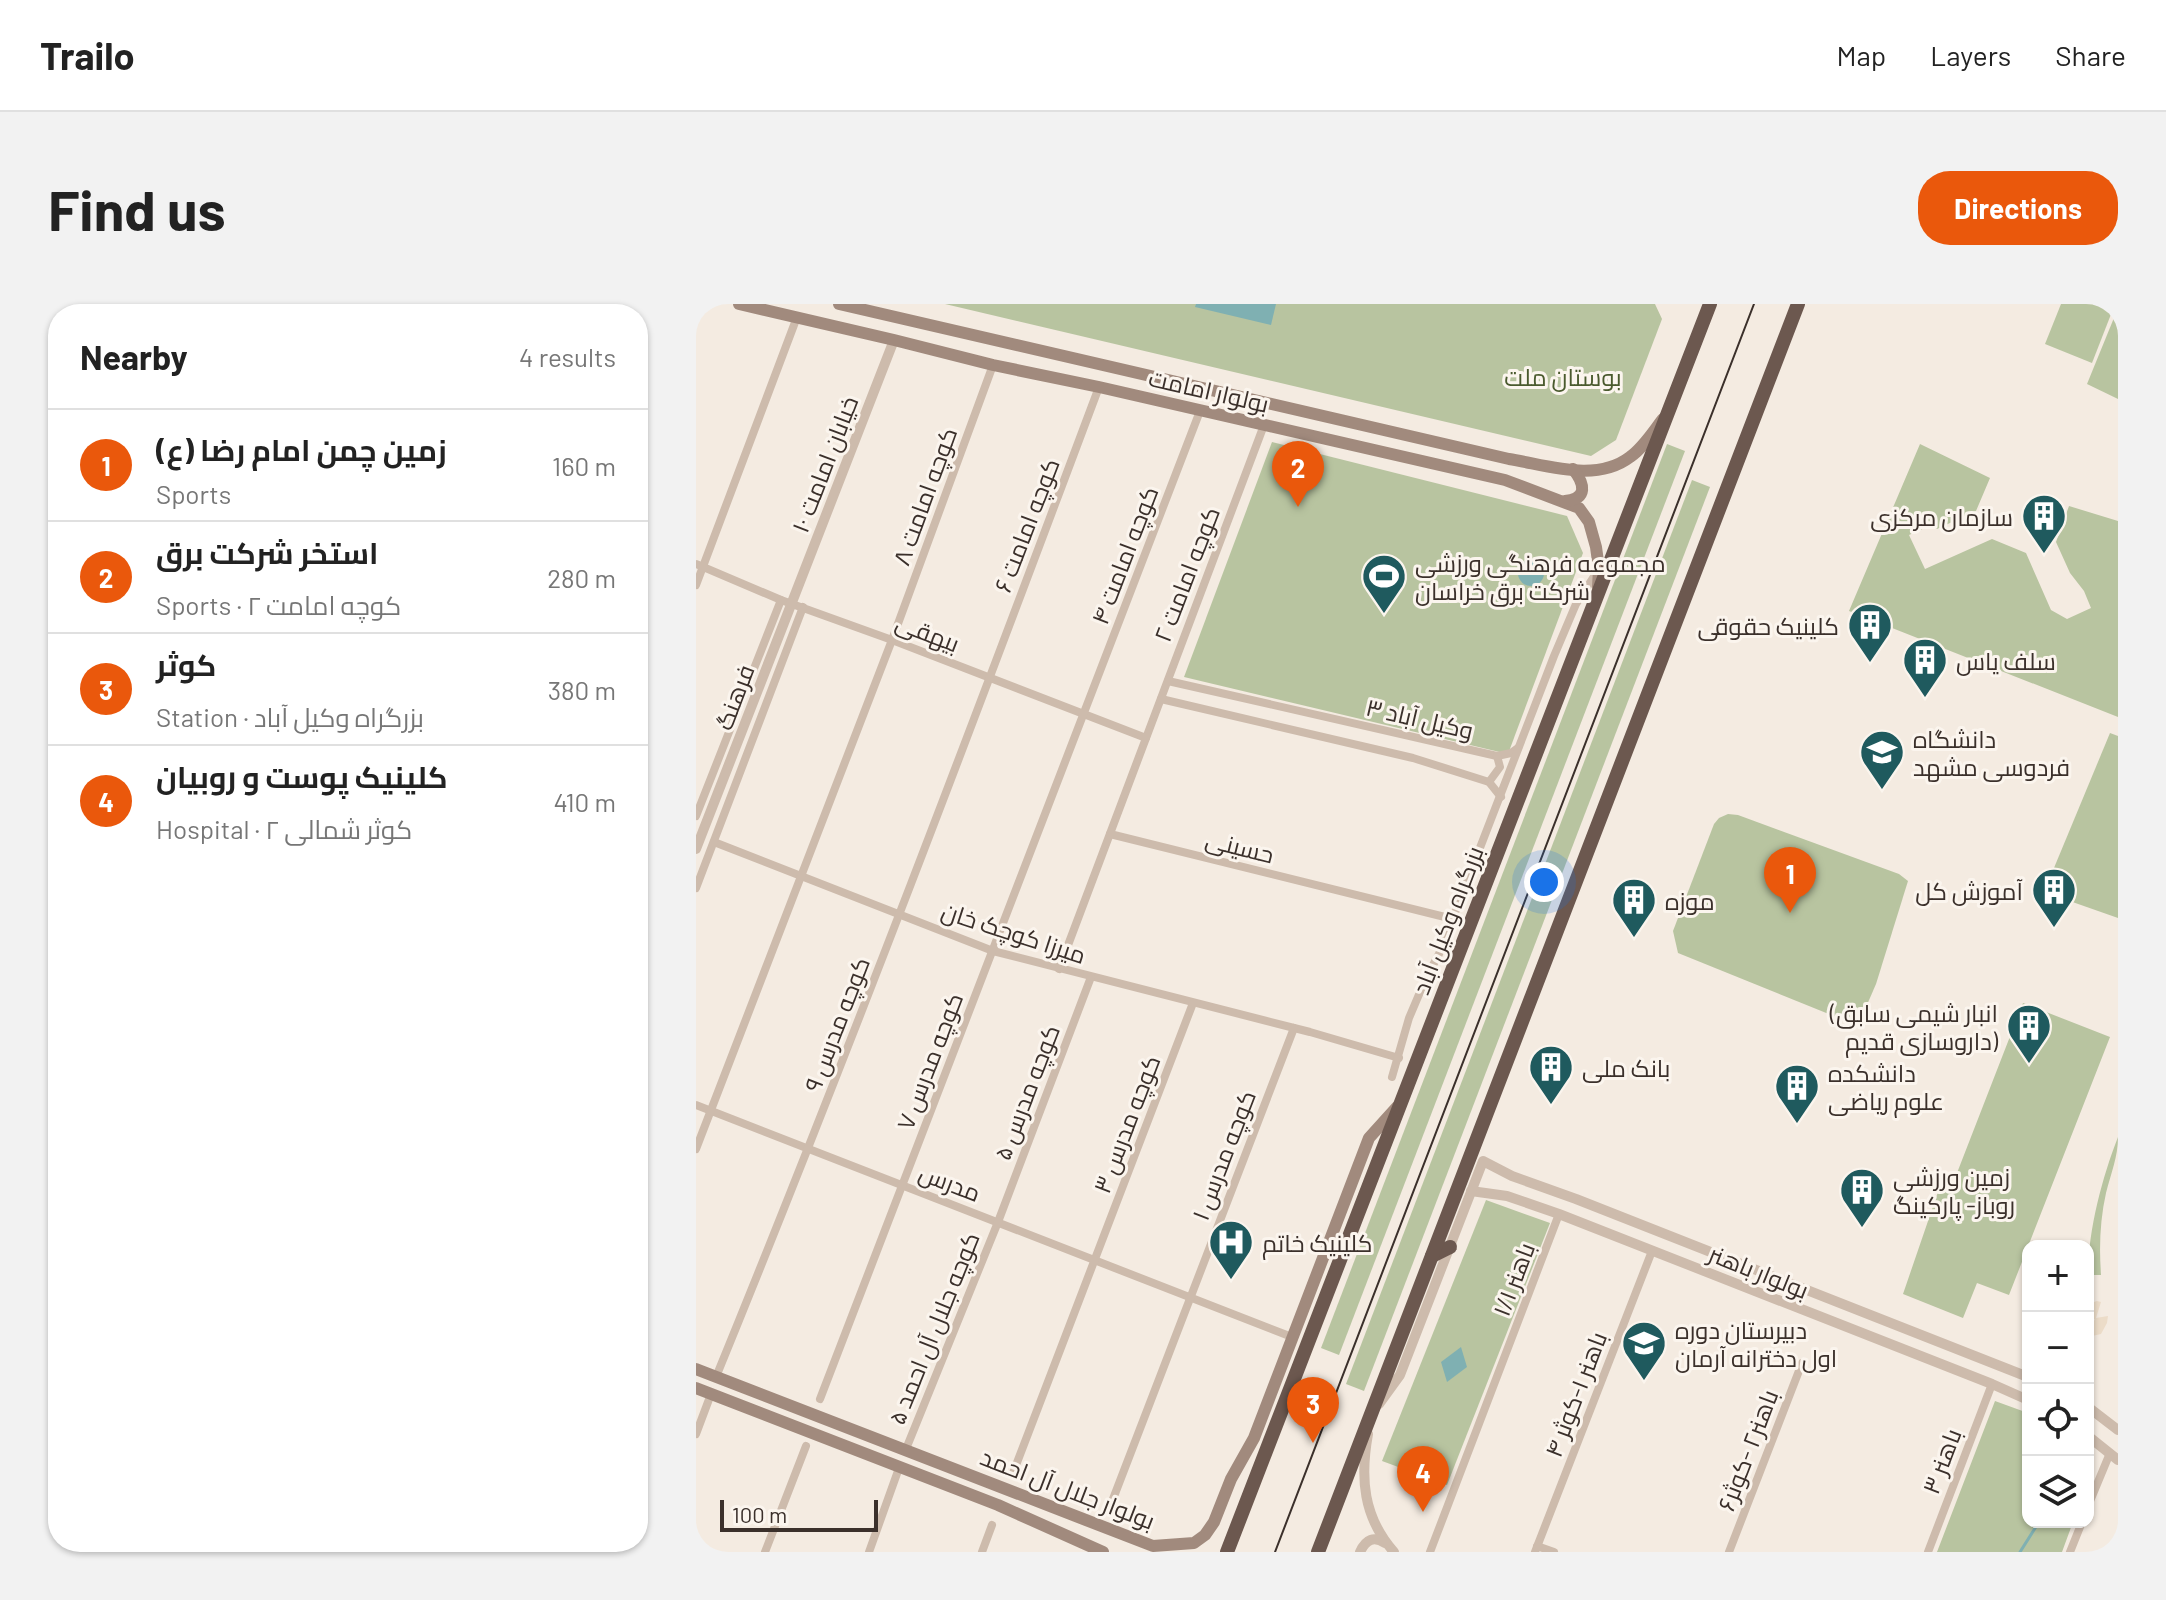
<!DOCTYPE html>
<meta charset="utf-8">
<style>
body{margin:0;font-family:Barlow,Cairo,sans-serif;background:#f2f2f2;color:#222}
.controls{position:absolute;right:24px;bottom:24px;display:grid;overflow:hidden;border-radius:16px;box-shadow:0 2px 6px #0004}
.controls button{width:72px;height:72px;display:grid;place-items:center;padding:0;border:0;border-bottom:2px solid #e0e0e0;background:#fff;color:#222;font:40px sans-serif}
.scale{position:absolute;left:24px;bottom:20px;width:158px;box-sizing:border-box;padding-left:8px;border:4px solid #3b302b;border-top:0;font-size:22px;line-height:28px;white-space:nowrap;color:#3b302b;-webkit-text-stroke:6px #fbf5ee;paint-order:stroke}
.you{position:absolute;left:848px;top:578px;width:28px;height:28px;margin:-20px;border:6px solid #fff;border-radius:50%;background:#1a73e8;box-shadow:0 0 0 12px #1a73e833}
.badge{display:grid;place-items:center;width:52px;height:52px;border-radius:50%;background:#ea580c;color:#fff;font-size:26px;font-weight:700}
.pin{position:absolute;translate:-50% -66px;filter:drop-shadow(0 2px 4px #0008)}
.pin::after{content:'';position:absolute;top:42px;width:28px;height:24px;background:inherit;clip-path:polygon(0 0,100% 0,50% 100%)}
.list{margin:0;padding:0;list-style:none}
h2{display:flex;justify-content:space-between;align-items:center;height:104px;margin:0;padding:0 32px;font-size:34px}
h2 small{font-size:26px;font-weight:400;color:#767676}
.list li{display:grid;grid-template-columns:52px 1fr auto;gap:24px;align-items:center;box-sizing:border-box;height:112px;padding:0 32px;border-top:2px solid #e0e0e0}
.list b{display:block;font-size:30px;white-space:nowrap}
.list p{margin:0;font-size:26px;white-space:nowrap;color:#767676}
.list em{font-size:26px;font-style:normal;color:#767676}
.icon{flex:none;width:44px;height:44px;fill:none;stroke:currentColor;stroke-width:2;stroke-linecap:round;stroke-linejoin:round}
.map{position:relative;flex:none;width:1422px;height:1248px;overflow:hidden;border-radius:32px}
header{display:flex;align-items:center;gap:48px;box-sizing:border-box;height:112px;padding:0 40px;background:#fff;border-bottom:2px solid #e0e0e0}
header strong{font-size:38px}
nav{display:flex;gap:44px;margin-inline-start:auto;font-size:28px}
.intro{display:flex;align-items:center;justify-content:space-between;box-sizing:border-box;height:192px;padding:0 48px}
h1{margin:0;font-size:56px}
.button{padding:20px 36px;border-radius:32px;background:#ea580c;color:#fff;font-size:28px;font-weight:700}
main{display:flex;gap:48px;padding:0 48px}
aside{flex:1;background:#fff;border-radius:32px;box-shadow:0 2px 6px #0004}
.map>svg:first-child{display:block}
.green{fill:#b8c4a0}
.plaza{fill:#ecdcc8}
.water{fill:#7fb0b2}
.lines{fill:none;stroke-linecap:round;stroke-linejoin:round}
.stream{stroke:#7fb0b2;stroke-width:3}
.minor{stroke:#cdbbac;stroke-width:8}
.tertiary{stroke:#cdbbac;stroke-width:10}
.secondary{stroke:#a18a7d;stroke-width:12}
.trunk{stroke:#6c584f;stroke-width:14}
.tram{stroke:#3b302b;stroke-width:2}
.labels{text-anchor:middle;dominant-baseline:central;stroke-width:6;stroke-linejoin:round;paint-order:stroke}
.park-label{font-size:24px;fill:#4a5a2e;stroke:#fbf5ee}
.street-label{font-size:24px;fill:#3b302b;stroke:#fbf5ee}
.poi-label{font-size:24px;fill:#3b302b;stroke:#fbf5ee;text-anchor:start}
</style>
<header>
<strong>Trailo</strong>
<nav><a>Map</a><a>Layers</a><a>Share</a></nav>
</header>
<div class="intro"><h1>Find us</h1><a class="button">Directions</a></div>
<main>
<aside>
<h2>Nearby<small>4 results</small></h2>
<ul class="list">
<li><span class="badge">1</span><div><b>زمین چمن امام رضا (ع)</b><p>Sports</p></div><em>160 m</em></li>
<li><span class="badge">2</span><div><b>استخر شرکت برق</b><p>Sports · کوچه امامت ۲</p></div><em>280 m</em></li>
<li><span class="badge">3</span><div><b>کوثر</b><p>Station · بزرگراه وکیل آباد</p></div><em>380 m</em></li>
<li><span class="badge">4</span><div><b>کلینیک پوست و روبیان</b><p>Hospital · کوثر شمالی ۲</p></div><em>410 m</em></li>
</ul>
</aside>
<div class="map">
<svg width="1422" height="1248" viewBox="0 0 1422 1248">
<rect width="100%" height="100%" fill="#f4ebe1"/>
<g class="green">
<path d="M 249,0 L 959,0 L 966,15 L 920,136 L 895,152 Z"/>
<path d="M 1365,0 L 1419,0 L 1396,59 L 1349,40 Z"/>
<path d="M 1422,4 L 1422,95 L 1391,80 Z"/>
<path d="M 576,138 L 871,212 L 887,249 L 812,450 L 488,373 Z"/>
<path d="M 971,140 L 989,147 L 643,1051 L 625,1044 Z"/>
<path d="M 1224,140 L 1294,174 L 1280,207 L 1241,225 L 1233,222 L 1213,231 L 1229,265 L 1296,235 L 1330,249 L 1355,306 L 1371,315 L 1395,304 L 1388,287 L 1374,269 L 1360,238 L 1373,202 L 1422,217 L 1422,413 L 1153,307 Z"/>
<path d="M 996,176 L 1014,183 L 668,1087 L 650,1080 Z"/>
<path d="M 1414,429 L 1422,432 L 1422,614 L 1348,588 Z"/>
<path d="M 1032,510 L 1042,511 L 1203,570 L 1212,577 L 1180,680 L 1164,717 L 1155,719 L 982,649 L 977,627 L 1018,520 L 1023,514 Z"/>
<path d="M 1327,699 L 1414,733 L 1313,991 L 1281,979 L 1267,1014 L 1207,990 L 1243,885 L 1254,887 Z"/>
<path d="M 1422,833 C 1422,853 1415,869 1410,889 C 1404,916 1403,943 1405,971 L 1392,971 C 1392,927 1406,874 1422,833 Z"/>
<path d="M 790,896 L 854,919 L 751,1181 L 686,1157 Z"/>
<path d="M 1299,1097 L 1332,1109 L 1332,1218 L 1377,1218 L 1366,1248 L 1241,1248 Z"/>
</g>
<path class="plaza" d="M 1401,997 L 1405,998 L 1400,1014 L 1412,1012 L 1411,1019 L 1405,1030 L 1396,1032 L 1392,1030 L 1392,1028 L 1399,1015 L 1392,1017 L 1392,1010 L 1395,1011 L 1397,1008 L 1395,1006 L 1392,1007 L 1392,1000 Z"/>
<g class="water">
<path d="M 500,0 L 580,0 L 575,21 L 499,3 Z"/>
<circle cx="835" cy="269" r="13"/>
<path d="M 765,1043 L 771,1063 L 751,1078 L 745,1058 Z"/>
</g>
<g class="lines">
<path class="stream" d="M 1324,1248 L 1343,1218"/>
<g class="minor">
<path d="M 0,260 L 85,296 L 196,336 L 450,434"/>
<path d="M 0,281 L 101,13"/>
<path d="M 472,377 L 801,452 L 815,449 L 822,444"/>
<path d="M 465,395 L 717,454 L 793,478 L 805,493"/>
<path d="M 793,478 L 804,463 L 801,452"/>
<path d="M 0,512 L 85,296"/>
<path d="M 414,530 L 757,615"/>
<path d="M 18,538 L 297,647 L 614,728 L 703,754"/>
<path d="M 0,584 L 107,303"/>
<path d="M 363,665 L 568,121"/>
<path d="M 696,773 L 713,714 L 730,674 L 743,650 L 858,352 L 880,300 L 903,265"/>
<path d="M 0,801 L 596,1033"/>
<path d="M 0,845 L 196,336 L 297,61"/>
<path d="M 1392,1047 L 1393,1044"/>
<path d="M 20,1073 C 154,745 279,414 403,83"/>
<path d="M 124,1095 L 504,107"/>
<path d="M 0,1130 L 15,1090"/>
<path d="M 210,1145 L 302,918 L 395,673"/>
<path d="M 317,1169 L 497,699"/>
<path d="M 1392,1202 L 1414,1149"/>
<path d="M 412,1208 L 598,724"/>
<path d="M 841,1242 L 858,1248"/>
<path d="M 69,1248 L 110,1142"/>
<path d="M 173,1248 L 203,1164"/>
<path d="M 286,1248 L 296,1221"/>
<path d="M 734,1248 L 863,910"/>
<path d="M 839,1248 L 956,947"/>
<path d="M 1033,1248 L 1106,1059"/>
<path d="M 1232,1248 L 1296,1080"/>
<path d="M 1374,1248 L 1386,1218"/>
</g>
<g class="tertiary">
<path d="M 0,545 L 198,36"/>
<path d="M 775,887 L 811,892 L 863,910 L 1296,1080 L 1332,1096"/>
<path d="M 683,1100 L 704,1071 L 787,857 L 816,872 L 880,895 L 1332,1073"/>
<path d="M 1392,1103 L 1422,1126"/>
<path d="M 672,1130 C 664,1174 667,1213 698,1248"/>
<path d="M 1392,1132 L 1422,1156"/>
<path d="M 664,1248 C 670,1235 678,1232 689,1239"/>
</g>
<g class="secondary">
<path d="M 43,0 L 198,36 L 297,61 L 403,83 L 809,176 L 883,204 L 893,218 L 900,243 L 903,265 L 902,283"/>
<path d="M 143,0 L 813,155 C 851,161 900,179 934,153 C 947,144 957,128 967,115"/>
<path d="M 869,197 C 892,195 889,180 877,165"/>
<path d="M 0,1065 L 457,1242 L 498,1239 L 509,1231 L 518,1218 L 535,1175 L 558,1134 L 673,834 L 701,803"/>
<path d="M 0,1084 L 302,1201 L 407,1248"/>
</g>
<g class="trunk">
<path d="M 736,952 L 754,943"/>
<path d="M 531,1248 L 1014,0"/>
<path d="M 622,1248 L 1102,0"/>
</g>
<path class="tram" d="M 579,1248 L 1058,0"/>
</g>
<defs>
<g id="building-pin" transform="scale(2.3)"><path d="M0 17L-7.5 6A9.5 9.5 0 1 1 7.5 6Z" fill="#1f5a5e" stroke="#fbf5ee"/><path d="M-4-6H4V6H1V3H-1V6H-4ZM-2.5-4.3h1.7v1.8h-1.7ZM.8-4.3h1.7v1.8H.8ZM-2.5-1h1.7V.8h-1.7ZM.8-1h1.7V.8H.8Z" fill="#fff"/></g>
<g id="stadium-pin" transform="scale(2.3)"><path d="M0 17L-7.5 6A9.5 9.5 0 1 1 7.5 6Z" fill="#1f5a5e" stroke="#fbf5ee"/><path d="M0-5a6.5 5 0 1 0 0 10a6.5 5 0 1 0 0-10ZM-3.5-1.8h7v3.6h-7Z" fill="#fff"/></g>
<g id="university-pin" transform="scale(2.3)"><path d="M0 17L-7.5 6A9.5 9.5 0 1 1 7.5 6Z" fill="#1f5a5e" stroke="#fbf5ee"/><path d="M0-5L7-2L0 1L-7-2ZM-4 1L0 2.5L4 1V4Q0 6-4 4Z" fill="#fff"/></g>
<g id="hospital-pin" transform="scale(2.3)"><path d="M0 17L-7.5 6A9.5 9.5 0 1 1 7.5 6Z" fill="#1f5a5e" stroke="#fbf5ee"/><path d="M-5-5h3v3.5h4V-5h3V5h-3V1.5h-4V5h-3Z" fill="#fff"/></g>
<g id="school-pin" transform="scale(2.3)"><path d="M0 17L-7.5 6A9.5 9.5 0 1 1 7.5 6Z" fill="#1f5a5e" stroke="#fbf5ee"/><path d="M0-5L7-2L0 1L-7-2ZM-4 1L0 2.5L4 1V4Q0 6-4 4Z" fill="#fff"/></g>
</defs>
<g fill-rule="evenodd">
<use href="#building-pin" x="1348" y="212"/>
<use href="#stadium-pin" x="688" y="272"/>
<use href="#building-pin" x="1174" y="321"/>
<use href="#building-pin" x="1229" y="356"/>
<use href="#university-pin" x="1186" y="448"/>
<use href="#building-pin" x="1358" y="586"/>
<use href="#building-pin" x="938" y="596"/>
<use href="#building-pin" x="1333" y="722"/>
<use href="#building-pin" x="855" y="763"/>
<use href="#building-pin" x="1101" y="782"/>
<use href="#building-pin" x="1166" y="886"/>
<use href="#hospital-pin" x="535" y="938"/>
<use href="#school-pin" x="948" y="1039"/>
</g>
<g class="labels">
<g class="park-label">
<text x="867" y="72">بوستان ملت</text>
</g>
<g class="street-label">
<text transform="translate(513 86) rotate(13)">بولوار امامت</text>
<text transform="translate(128 160) rotate(-69)">خیابان امامت ۱۰</text>
<text transform="translate(228 192) rotate(-70)">کوچه امامت ۸</text>
<text transform="translate(330 221) rotate(-69)">کوچه امامت ۶</text>
<text transform="translate(428 251) rotate(-69)">کوچه امامت ۴</text>
<text transform="translate(490 270) rotate(-69)">کوچه امامت ۲</text>
<text transform="translate(232 328) rotate(21)">بیهقی</text>
<text transform="translate(38 393) rotate(-69)">فرهنگ</text>
<text transform="translate(724 414) rotate(13)">۳ وکیل آباد</text>
<text transform="translate(544 542) rotate(14)">حسینی</text>
<text transform="translate(751 616) rotate(-69)">بزرگراه وکیل آباد</text>
<text transform="translate(318 628) rotate(18)">میرزا کوچک خان</text>
<text transform="translate(140 720) rotate(-69)">کوچه مدرس ۹</text>
<text transform="translate(233 757) rotate(-69)">کوچه مدرس ۷</text>
<text transform="translate(330 788) rotate(-69)">کوچه مدرس ۵</text>
<text transform="translate(430 820) rotate(-69)">کوچه مدرس ۳</text>
<text transform="translate(527 851) rotate(-69)">کوچه مدرس ۱</text>
<text transform="translate(254 878) rotate(21)">مدرس</text>
<text transform="translate(1063 967) rotate(22)">بولوار باهنر</text>
<text transform="translate(817 975) rotate(-69)">باهنر ۱/۱</text>
<text transform="translate(237 1024) rotate(-68)">کوچه جلال آل احمد ۵</text>
<text transform="translate(879 1090) rotate(-69)">باهنر ۱-کوثر ۴</text>
<text transform="translate(1051 1146) rotate(-69)">باهنر۲ -کوثر۶</text>
<text transform="translate(1245 1157) rotate(-69)">باهنر ۳</text>
<text transform="translate(372 1184) rotate(21)">بولوار جلال آل احمد</text>
</g>
<g class="poi-label">
<text x="1317" y="212" text-anchor="end">سازمان مرکزی</text>
<text x="719" y="258">مجموعه فرهنگی ورزشی<tspan x="719" dy="28">شرکت برق خراسان</tspan></text>
<text x="1143" y="321" text-anchor="end">کلینیک حقوقی</text>
<text x="1260" y="356">سلف یاس</text>
<text x="1217" y="434">دانشگاه<tspan x="1217" dy="28">فردوسی مشهد</tspan></text>
<text x="1327" y="586" text-anchor="end">آموزش کل</text>
<text x="969" y="596">موزه</text>
<text x="1302" y="708" text-anchor="end">(انبار شیمی سابق<tspan x="1302" dy="28">داروسازی قدیم)</tspan></text>
<text x="886" y="763">بانک ملی</text>
<text x="1132" y="768">دانشکده<tspan x="1132" dy="28">علوم ریاضی</tspan></text>
<text x="1197" y="872">زمین ورزشی<tspan x="1197" dy="28">روباز- پارکینگ</tspan></text>
<text x="566" y="938">کلینیک خاتم</text>
<text x="979" y="1025">دبیرستان دوره<tspan x="979" dy="28">اول دخترانه آرمان</tspan></text>
</g>
</g>
</svg>
<div class="controls">
<button>+</button>
<button>−</button>
<button><svg class="icon" aria-label="locate" viewBox="0 0 24 24"><circle cx="12" cy="12" r="6"/><path d="M12 2v4M12 18v4M2 12h4M18 12h4"/></svg></button>
<button><svg class="icon" aria-label="layers" viewBox="0 0 24 24"><path d="M12 4l9 5-9 5-9-5zM3 14l9 5 9-5"/></svg></button>
</div>
<div class="scale">100 m</div>
<div class="you"></div>
<div class="pin badge" style="left:1094px;top:609px">1</div>
<div class="pin badge" style="left:602px;top:203px">2</div>
<div class="pin badge" style="left:617px;top:1139px">3</div>
<div class="pin badge" style="left:727px;top:1208px">4</div>
</div>
</main>
